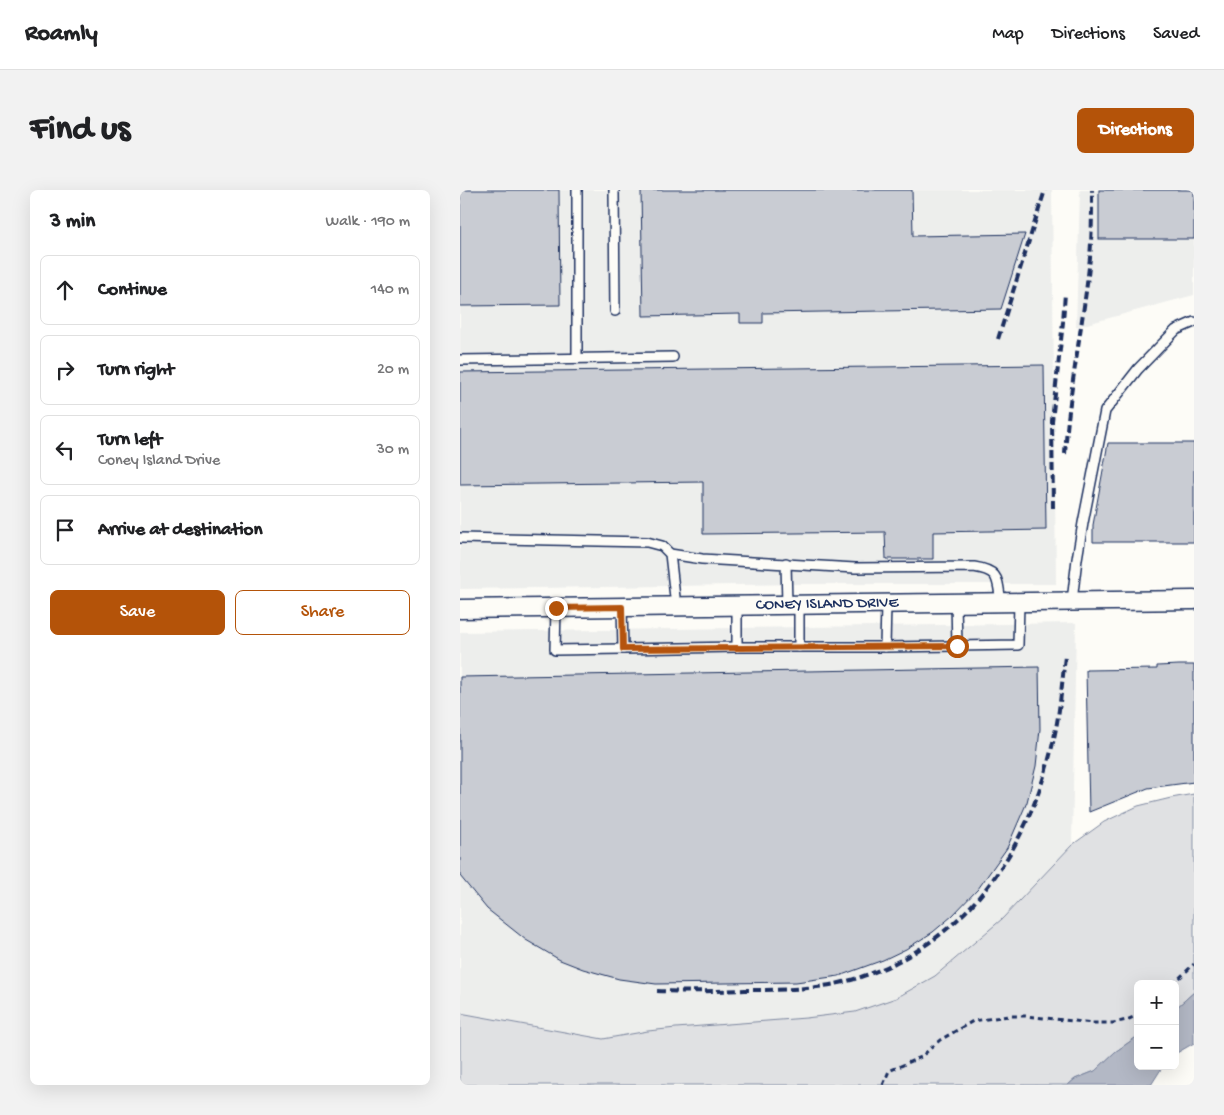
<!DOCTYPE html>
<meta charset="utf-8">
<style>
body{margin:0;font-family:"Gochi Hand",sans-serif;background:#f2f2f2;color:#202124}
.controls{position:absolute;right:15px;bottom:15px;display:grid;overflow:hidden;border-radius:8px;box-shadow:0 5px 20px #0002}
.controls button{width:45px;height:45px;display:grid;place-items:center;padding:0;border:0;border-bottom:1px solid #e0e0e0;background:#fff;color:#202124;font:25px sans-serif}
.stop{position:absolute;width:15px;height:15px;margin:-11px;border:4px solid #b45309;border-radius:50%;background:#fff}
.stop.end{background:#b45309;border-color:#fff;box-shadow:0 1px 5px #0008}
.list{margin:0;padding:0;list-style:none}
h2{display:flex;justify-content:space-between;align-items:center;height:65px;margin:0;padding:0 20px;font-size:21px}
h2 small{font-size:16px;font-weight:400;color:#757577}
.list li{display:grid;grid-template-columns:32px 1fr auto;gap:15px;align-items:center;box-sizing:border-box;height:70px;margin:0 10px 10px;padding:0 10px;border:1px solid #e0e0e0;border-radius:8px}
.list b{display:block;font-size:19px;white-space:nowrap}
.list p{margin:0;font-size:16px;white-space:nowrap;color:#757577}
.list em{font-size:16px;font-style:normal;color:#757577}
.actions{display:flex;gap:10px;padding:15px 20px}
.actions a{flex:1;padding:11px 0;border:1px solid #b45309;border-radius:8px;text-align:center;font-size:18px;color:#b45309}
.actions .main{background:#b45309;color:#fff}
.icon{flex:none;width:28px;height:28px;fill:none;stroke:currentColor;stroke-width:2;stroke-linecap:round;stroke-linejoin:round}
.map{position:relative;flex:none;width:734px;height:895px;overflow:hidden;border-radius:8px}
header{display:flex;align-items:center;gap:30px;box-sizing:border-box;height:70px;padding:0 25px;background:#fff;border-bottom:1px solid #e0e0e0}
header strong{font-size:24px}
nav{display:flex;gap:28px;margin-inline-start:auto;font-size:18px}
.intro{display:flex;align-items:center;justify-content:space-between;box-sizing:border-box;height:120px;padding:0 30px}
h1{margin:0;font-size:35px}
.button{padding:12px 22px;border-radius:8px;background:#b45309;color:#fff;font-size:18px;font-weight:700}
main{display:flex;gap:30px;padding:0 30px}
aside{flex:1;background:#fff;border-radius:8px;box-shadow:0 5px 20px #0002}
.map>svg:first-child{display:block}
.built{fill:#edeeec}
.green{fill:#e0e1e3;stroke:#7e88a0}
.water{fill:#b3b8c5;stroke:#76819c}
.building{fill:#c9ccd3;stroke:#1b2f5e}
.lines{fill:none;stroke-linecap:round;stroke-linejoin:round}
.lane-casing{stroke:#1b2f5e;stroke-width:12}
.street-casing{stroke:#1b2f5e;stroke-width:21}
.path{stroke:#1b2f5e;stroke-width:3;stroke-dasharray:5 4;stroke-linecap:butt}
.lane{stroke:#fdfcf7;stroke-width:9}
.street{stroke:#fdfcf7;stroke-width:18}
.rail{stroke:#1b2f5e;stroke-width:4;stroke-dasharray:8 4;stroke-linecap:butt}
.route{stroke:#b45309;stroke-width:6}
.labels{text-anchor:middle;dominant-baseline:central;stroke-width:4.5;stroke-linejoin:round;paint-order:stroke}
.street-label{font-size:16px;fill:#1b2f5e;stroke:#fdfcf7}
</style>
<header>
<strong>Roamly</strong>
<nav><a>Map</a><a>Directions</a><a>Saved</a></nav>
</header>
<div class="intro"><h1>Find us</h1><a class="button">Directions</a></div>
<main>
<aside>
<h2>3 min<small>Walk · 190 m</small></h2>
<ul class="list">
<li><svg class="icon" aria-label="ahead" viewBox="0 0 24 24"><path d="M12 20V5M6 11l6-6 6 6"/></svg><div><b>Continue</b></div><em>140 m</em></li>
<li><svg class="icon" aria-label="right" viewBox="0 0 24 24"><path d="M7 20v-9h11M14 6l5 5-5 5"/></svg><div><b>Turn right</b></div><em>20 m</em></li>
<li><svg class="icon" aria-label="left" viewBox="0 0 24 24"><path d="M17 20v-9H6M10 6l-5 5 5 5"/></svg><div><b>Turn left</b><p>Coney Island Drive</p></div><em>30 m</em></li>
<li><svg class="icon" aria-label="arrive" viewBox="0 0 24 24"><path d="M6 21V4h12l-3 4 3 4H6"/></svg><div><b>Arrive at destination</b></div></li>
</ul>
<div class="actions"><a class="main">Save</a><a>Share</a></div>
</aside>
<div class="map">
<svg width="734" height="895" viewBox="0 0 734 895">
<rect width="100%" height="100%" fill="#fdfcf7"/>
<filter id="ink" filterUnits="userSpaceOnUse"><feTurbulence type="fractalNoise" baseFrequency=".02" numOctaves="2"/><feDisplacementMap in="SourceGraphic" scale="10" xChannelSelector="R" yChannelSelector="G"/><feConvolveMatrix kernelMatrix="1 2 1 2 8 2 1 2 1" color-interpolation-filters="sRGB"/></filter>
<g filter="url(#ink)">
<g class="built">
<path d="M 0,0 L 592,0 L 596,394 L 343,394 L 0,399 Z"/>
<path d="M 620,0 L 734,0 L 734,105 L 616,137 Z"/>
<path d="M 616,433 L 612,655 L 542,729 L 475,786 L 436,808 L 395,822 L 346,828 L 188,841 L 143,849 L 0,823 L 0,442 Z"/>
</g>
<path class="green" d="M 734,604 L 734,802 L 715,819 L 715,794 L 678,794 L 678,846 L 655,862 L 635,881 L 615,889 L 608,895 L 0,895 L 0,823 L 143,849 L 188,841 L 216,838 L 346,828 L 395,822 L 436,808 L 475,786 L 542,729 L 612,655 L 644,632 L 678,616 L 711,608 Z"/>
<g class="water">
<path d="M 734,802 L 734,853 L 715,864 L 715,819 Z"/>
<path d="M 678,846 L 678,876 L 703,876 L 691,895 L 608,895 L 615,889 L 635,881 L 655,862 Z"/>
</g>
<g class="building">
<path d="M 0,0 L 99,0 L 100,115 L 0,116 Z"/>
<path d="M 181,0 L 452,0 L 453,46 L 565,44 L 541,119 L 303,123 L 303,133 L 280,133 L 280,124 L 183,126 Z"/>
<rect x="639" y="0" width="95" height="49"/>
<path d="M 584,175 L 586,340 L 473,342 L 473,369 L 426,369 L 425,342 L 243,344 L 243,292 L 0,295 L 0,182 Z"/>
<path d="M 648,253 L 734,253 L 734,352 L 633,352 L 633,335 Z"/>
<path d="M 719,475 L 734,475 L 734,592 L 688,598 L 629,622 L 626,480 L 697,479 L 697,476 Z"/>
<path d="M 579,477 L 580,539 L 576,576 L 567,612 L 547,658 L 518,699 L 492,726 L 473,742 L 446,759 L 423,770 L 379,786 L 336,792 L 196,794 L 159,789 L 123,779 L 100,770 L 66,750 L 27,719 L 0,686 L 0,487 Z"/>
</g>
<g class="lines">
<g class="lane-casing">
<g id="lane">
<path d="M 154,0 L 155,121"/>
<path d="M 117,168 L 117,0"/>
<path d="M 0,170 L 213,167"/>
<path d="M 0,348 L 187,352 L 202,356 L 210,364 L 216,416"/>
<path d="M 210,364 L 242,369 L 395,378 L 514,377 C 540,381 537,389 541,412"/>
<path d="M 326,373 L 327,415"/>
<path d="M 612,411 L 617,369 L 623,333 L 645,221 L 678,179 L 716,140 L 734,132"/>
<path d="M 496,413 L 497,456 L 558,455 L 559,412"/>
<path d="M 426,414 L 425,457 L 497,456"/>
<path d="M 339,415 L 339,457 L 425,457"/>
<path d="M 277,416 L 277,457 L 339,457"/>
<path d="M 162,417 L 163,459 L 277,457"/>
<path d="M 96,418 L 95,460 L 163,459"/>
</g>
</g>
<g class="street-casing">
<path id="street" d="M 0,419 L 734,410"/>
</g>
<g class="path">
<path d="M 713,794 L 734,774"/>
<path d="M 423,895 L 429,881 L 461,867 L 480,850 L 513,831 L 549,826 L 565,826 L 633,833 L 653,833 L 667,830 L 678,825"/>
</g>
<use href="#lane" class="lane"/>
<use href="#street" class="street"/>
<g class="rail">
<path d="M 538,149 L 585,0"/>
<path d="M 605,264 C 609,201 622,140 629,77 C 632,51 632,26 632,0"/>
<path d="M 593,318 L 592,231 L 603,132 L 605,103"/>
<path d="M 197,801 C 226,802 255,801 285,800 C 315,800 345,800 375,794 C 497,767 569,665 594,548 C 600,521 602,493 605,466"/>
</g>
</g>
</g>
<g class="lines" filter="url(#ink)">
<path class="route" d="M 96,418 L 162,417 L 163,459 L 497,456"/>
</g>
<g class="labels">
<g class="street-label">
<text transform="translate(367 415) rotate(-1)">CONEY ISLAND DRIVE</text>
</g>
</g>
</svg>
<div class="controls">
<button>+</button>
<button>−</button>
</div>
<div class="stop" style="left:497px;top:456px"></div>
<div class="stop end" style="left:96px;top:418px"></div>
</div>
</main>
